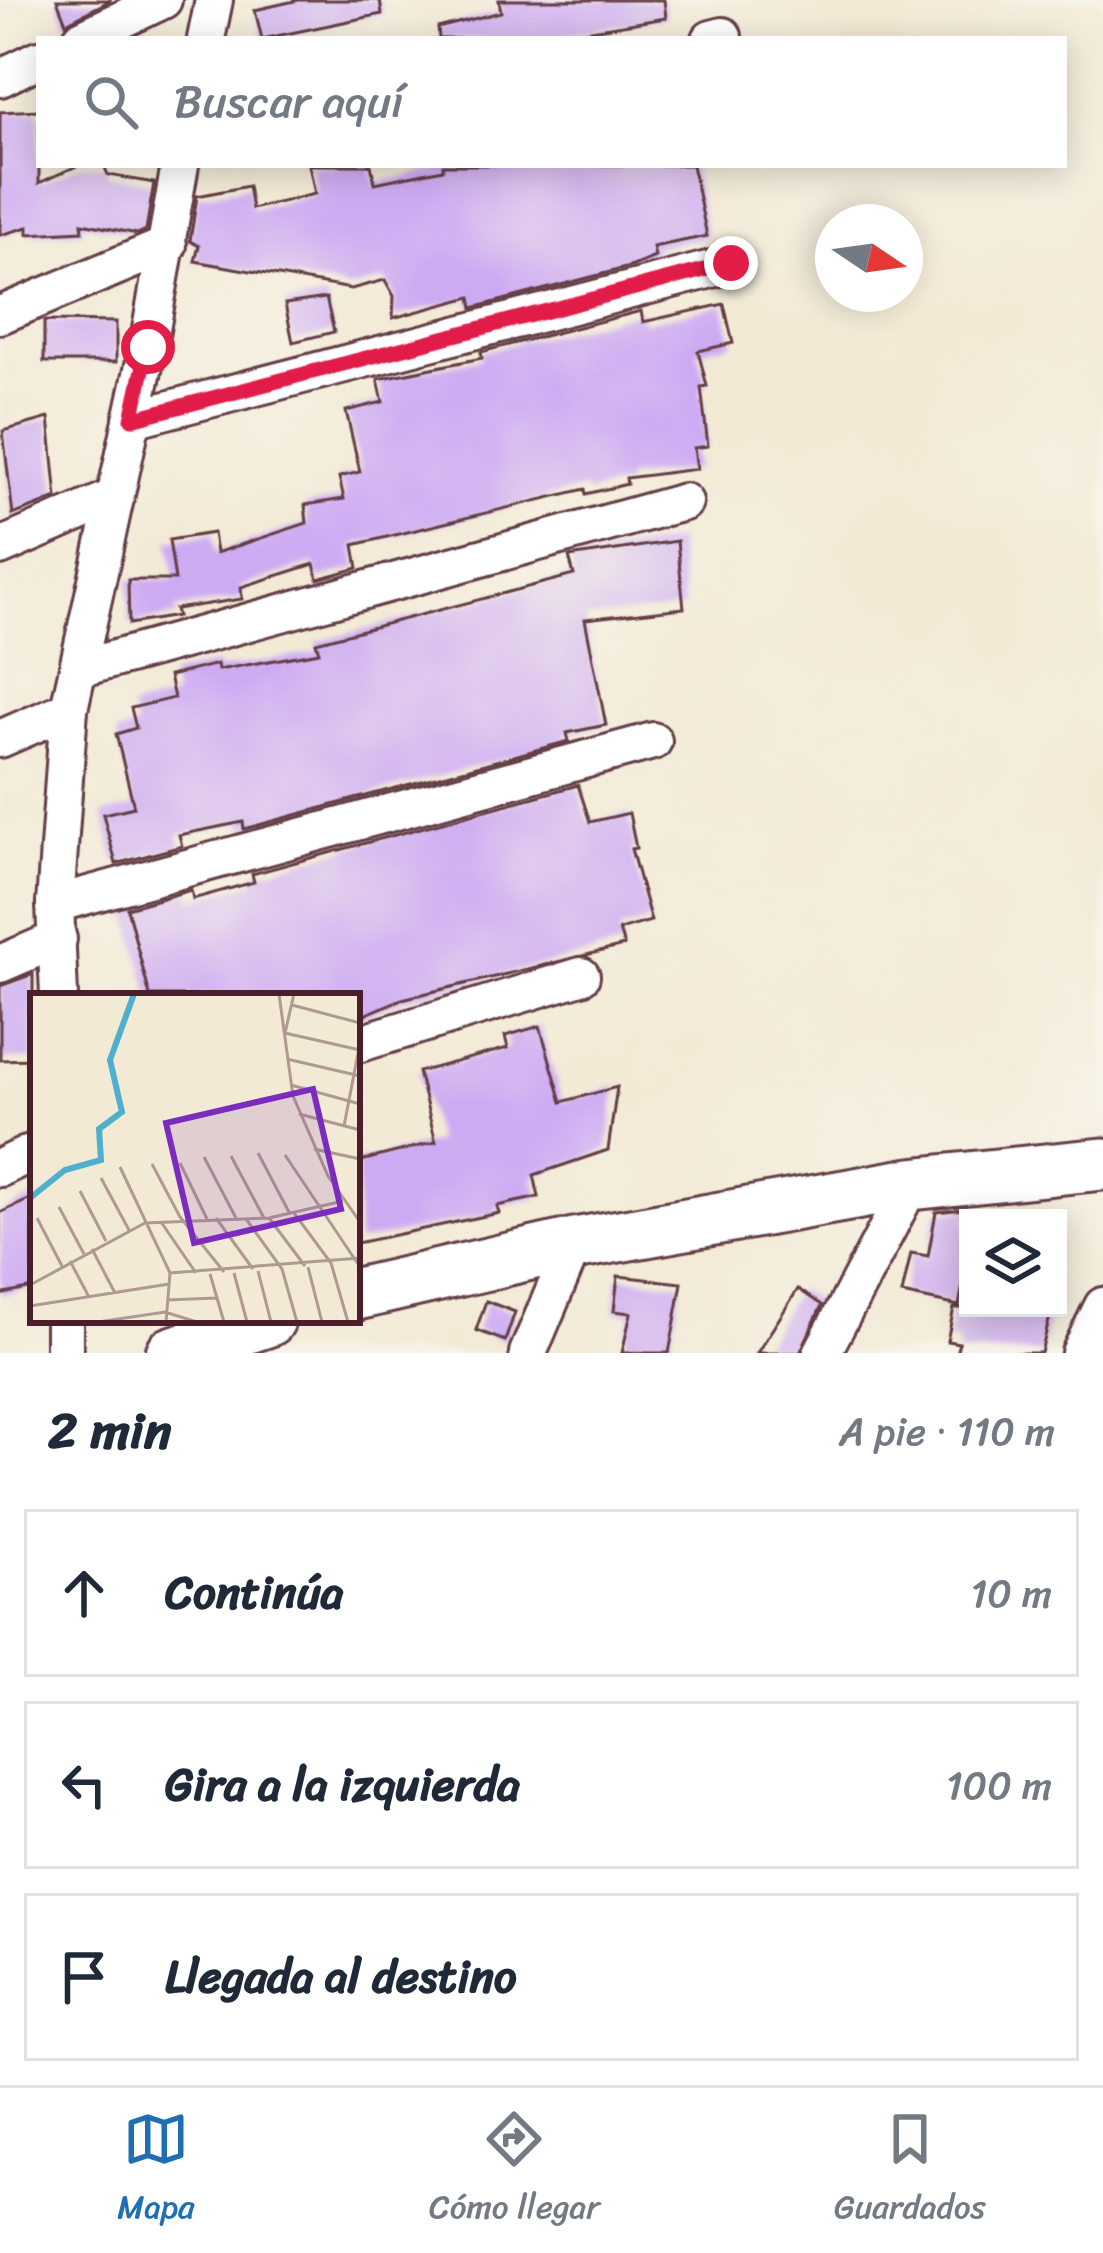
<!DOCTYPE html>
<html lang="es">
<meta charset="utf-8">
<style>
body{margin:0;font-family:Sriracha,sans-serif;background:#f6f6f7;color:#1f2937}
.controls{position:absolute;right:36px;bottom:36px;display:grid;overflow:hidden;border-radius:0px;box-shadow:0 6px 30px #0003}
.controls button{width:108px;height:108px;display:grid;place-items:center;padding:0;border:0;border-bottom:3px solid #e0e1e3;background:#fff;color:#1f2937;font:60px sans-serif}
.compass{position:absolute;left:815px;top:204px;width:108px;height:108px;border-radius:50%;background:#fff;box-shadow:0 6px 30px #0003;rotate:103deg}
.stop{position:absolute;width:36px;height:36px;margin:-27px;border:9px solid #e11d48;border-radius:50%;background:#fff}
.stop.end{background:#e11d48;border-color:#fff;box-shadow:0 3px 12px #0008}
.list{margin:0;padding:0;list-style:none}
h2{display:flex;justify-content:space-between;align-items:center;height:156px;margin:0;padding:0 48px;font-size:51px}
h2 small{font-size:39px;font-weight:400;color:#747a83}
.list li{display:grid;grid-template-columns:78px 1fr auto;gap:36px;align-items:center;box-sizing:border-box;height:168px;margin:0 24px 24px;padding:0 24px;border:3px solid #e0e1e3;border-radius:0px}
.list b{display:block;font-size:45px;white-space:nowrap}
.list em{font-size:39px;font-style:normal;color:#747a83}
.icon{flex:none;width:66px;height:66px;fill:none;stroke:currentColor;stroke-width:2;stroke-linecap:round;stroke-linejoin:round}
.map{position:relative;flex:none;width:1103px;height:1353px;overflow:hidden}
.search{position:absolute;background:#fff;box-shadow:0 6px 30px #0003;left:36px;right:36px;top:36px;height:132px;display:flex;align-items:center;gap:30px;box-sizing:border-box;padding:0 42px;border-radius:0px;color:#747a83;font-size:45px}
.sheet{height:732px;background:#fff}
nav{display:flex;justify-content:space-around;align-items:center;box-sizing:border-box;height:168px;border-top:3px solid #e0e1e3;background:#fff;font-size:33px;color:#747a83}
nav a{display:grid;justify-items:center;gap:6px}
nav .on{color:#1f6fb2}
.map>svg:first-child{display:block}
.building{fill:#cdabf3}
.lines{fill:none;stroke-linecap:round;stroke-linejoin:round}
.street-casing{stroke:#633d44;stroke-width:42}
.secondary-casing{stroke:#633d44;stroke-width:57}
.street{stroke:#fff;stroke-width:36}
.secondary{stroke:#fff;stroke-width:51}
.route{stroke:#e11d48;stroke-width:15}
.inset-river{fill:none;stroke:#4fb0ce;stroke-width:6}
.inset-road{fill:none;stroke:#af9991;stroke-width:3}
.view{fill:#7b2cbf;fill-opacity:0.15;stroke:#7b2cbf;stroke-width:6}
.inset-edge{fill:none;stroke:#4a1f2b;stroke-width:6}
</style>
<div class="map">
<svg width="1103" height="1353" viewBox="0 0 1103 1353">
<rect width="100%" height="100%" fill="#f7f3e8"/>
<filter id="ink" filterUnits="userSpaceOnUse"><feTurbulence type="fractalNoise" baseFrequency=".00833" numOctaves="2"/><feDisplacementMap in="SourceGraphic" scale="24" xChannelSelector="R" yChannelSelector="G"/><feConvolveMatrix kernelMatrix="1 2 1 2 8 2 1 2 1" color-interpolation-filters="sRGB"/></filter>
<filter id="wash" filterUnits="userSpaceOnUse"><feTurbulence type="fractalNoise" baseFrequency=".004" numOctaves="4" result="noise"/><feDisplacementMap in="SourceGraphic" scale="48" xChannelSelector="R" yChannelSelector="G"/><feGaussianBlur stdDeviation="2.7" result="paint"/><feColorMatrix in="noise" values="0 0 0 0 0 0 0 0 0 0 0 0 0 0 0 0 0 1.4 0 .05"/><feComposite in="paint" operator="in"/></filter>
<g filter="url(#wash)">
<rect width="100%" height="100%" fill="#f3ead5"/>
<g id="blocks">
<g class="building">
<path d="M 57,0 L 111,0 L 66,23 Z"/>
<path d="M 299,0 L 380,0 L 382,14 L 262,39 L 255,10 Z"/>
<path d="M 499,0 L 664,0 L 666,18 L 535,39 L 439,39 L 438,28 L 501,12 Z"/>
<path d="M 39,110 L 39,183 L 79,165 L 104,165 L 108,175 L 154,183 L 146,230 L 137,234 L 82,223 L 83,231 L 28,234 L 28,227 L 0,235 L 0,112 Z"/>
<path d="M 309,165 L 371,165 L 375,183 L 443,169 L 443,165 L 692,165 L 707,236 L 653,247 L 655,257 L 633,266 L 473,308 L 471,297 L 393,318 L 394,296 L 385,280 L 351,289 L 195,261 L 199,246 L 190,241 L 197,196 L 248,186 L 252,209 L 315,194 Z"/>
<path d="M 326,298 L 334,332 L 293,342 L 285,304 Z"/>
<path d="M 724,304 L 733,343 L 698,351 L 707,386 L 701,387 L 708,446 L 694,448 L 697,469 L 626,478 L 627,484 L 586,494 L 585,489 L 354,545 L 358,568 L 318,579 L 314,564 L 241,587 L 242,599 L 175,609 L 177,616 L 129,624 L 128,580 L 175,580 L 169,540 L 213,533 L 216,553 L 307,523 L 305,505 L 344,499 L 339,477 L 360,472 L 346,411 L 383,402 L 378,379 L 482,358 L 481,352 L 641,311 L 643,322 Z"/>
<path d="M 44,321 L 116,322 L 116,362 L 44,362 Z"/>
<path d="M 49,418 L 57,498 L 13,515 L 3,431 Z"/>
<path d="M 677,541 L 684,608 L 585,619 L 606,725 L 567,733 L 569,741 L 244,829 L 243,822 L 179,835 L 182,846 L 116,864 L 103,814 L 134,807 L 116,734 L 136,728 L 131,708 L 174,698 L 169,676 L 217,664 L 218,670 L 319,652 L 316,642 L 574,575 L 569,557 Z"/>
<path d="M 578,785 L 590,822 L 629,813 L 636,848 L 631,849 L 651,921 L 619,930 L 624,946 L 402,999 L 357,1018 L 357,996 L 150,996 L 127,908 L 191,890 L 193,899 L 254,882 L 252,874 Z"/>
<path d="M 33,974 L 33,1059 L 0,1060 L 0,986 Z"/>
<path d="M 540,1026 L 562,1102 L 617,1087 L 608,1150 L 534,1175 L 539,1197 L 497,1206 L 499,1213 L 357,1243 L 357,1162 L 436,1142 L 418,1072 L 508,1048 L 505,1036 Z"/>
<path d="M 33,1198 L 33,1288 L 0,1295 L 0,1213 Z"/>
<path d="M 964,1209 L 978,1211 L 976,1218 L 968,1218 L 968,1259 L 959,1306 L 902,1294 L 911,1253 L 928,1256 L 936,1212 Z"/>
<path d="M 618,1276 L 682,1283 L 669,1353 L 622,1353 L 631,1313 L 614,1311 Z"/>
<path d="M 798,1289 L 822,1305 L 800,1353 L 757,1353 Z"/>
<path d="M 486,1301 L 515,1312 L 505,1341 L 476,1330 Z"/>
<path d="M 954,1308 L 1052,1308 L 1041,1353 L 956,1353 L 959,1343 L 947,1341 Z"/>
</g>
</g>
</g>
<g filter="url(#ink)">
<use href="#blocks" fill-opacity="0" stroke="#633d44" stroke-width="3"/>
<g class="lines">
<g class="street-casing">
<g id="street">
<path d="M 81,39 L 163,0"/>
<path d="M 206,39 L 214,0"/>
<path d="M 711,39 L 723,36"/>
<path d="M 0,78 L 39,59"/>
<path d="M 0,315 L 168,245"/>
<path d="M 132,419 L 731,264"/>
<path d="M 0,547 L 115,497"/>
<path d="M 78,669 L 684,502"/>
<path d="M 0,739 L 69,709"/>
<path d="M 55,904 L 653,741"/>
<path d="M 0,964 L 58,939"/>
<path d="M 59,996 L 55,904 L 69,709 L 148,347 L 180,165"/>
<path d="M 357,1044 L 581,976"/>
<path d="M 0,1168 L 33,1152"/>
<path d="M 64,1320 L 64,1353"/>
<path d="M 528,1353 L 574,1244"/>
<path d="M 822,1353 L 911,1184"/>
<path d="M 1080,1353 L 1103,1306"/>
</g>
</g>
<g class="secondary-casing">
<g id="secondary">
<path d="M 357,1294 L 574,1244 L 911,1184 L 1103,1164"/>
<path d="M 172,1353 L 269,1320"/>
</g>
</g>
<use href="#street" class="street"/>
<use href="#secondary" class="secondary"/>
</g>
</g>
<g class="lines" filter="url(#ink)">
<path class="route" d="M 148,347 L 132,419 L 731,263"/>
</g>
<g transform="translate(30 993)">
<rect width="330" height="330" fill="#f3ead5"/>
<path class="inset-river" d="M 0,205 L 35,177 L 71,167 L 69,136 L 92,119 L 80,67 L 104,1"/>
<path class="inset-road" d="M 249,1 L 263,103 L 298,183 L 330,229M 264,1 L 255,40 L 330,57M 262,12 L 330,30M 257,66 L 330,83M 261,92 L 330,111M 269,121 L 330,137M 314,133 L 330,50M 284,156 L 330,166M 228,160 L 260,221M 255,162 L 330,274M 201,163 L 234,225M 174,164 L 206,225M 150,170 L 177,226M 122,171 L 150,224 L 194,279M 90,174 L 140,280 L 136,329M 71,185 L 99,237M 50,198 L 76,248M 29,214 L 54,261M 264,220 L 301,270 L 318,329M 7,225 L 32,273M 186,225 L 223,276M 239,225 L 275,273M 216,226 L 252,276 L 267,329M 131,229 L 166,280M 62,256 L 85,300M 40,268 L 59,304M 278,274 L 292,329M 228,278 L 241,329M 140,280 L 330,265M 204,280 L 217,329M 180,281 L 194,329M 0,292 L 115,230 L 239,225 L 313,208M 137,307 L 186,305M 0,313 L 139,291M 68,329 L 135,319 L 167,329"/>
<path class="view" d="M 283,96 L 311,216 L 164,250 L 136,130 Z"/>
<rect width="330" height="330" class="inset-edge"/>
</g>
</svg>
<div class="controls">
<button><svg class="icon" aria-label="layers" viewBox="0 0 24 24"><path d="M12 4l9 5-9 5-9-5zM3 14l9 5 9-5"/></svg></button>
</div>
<svg class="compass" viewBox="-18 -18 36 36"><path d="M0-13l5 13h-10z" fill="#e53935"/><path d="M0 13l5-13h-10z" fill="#747a83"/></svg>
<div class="stop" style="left:148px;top:347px"></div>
<div class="stop end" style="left:731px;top:263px"></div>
<div class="search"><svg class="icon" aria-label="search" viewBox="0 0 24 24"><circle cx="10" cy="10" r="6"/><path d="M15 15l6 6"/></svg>Buscar aquí</div>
</div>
<section class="sheet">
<h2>2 min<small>A pie · 110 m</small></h2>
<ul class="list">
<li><svg class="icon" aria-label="ahead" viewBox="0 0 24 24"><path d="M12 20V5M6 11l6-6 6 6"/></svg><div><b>Continúa</b></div><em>10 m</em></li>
<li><svg class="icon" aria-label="left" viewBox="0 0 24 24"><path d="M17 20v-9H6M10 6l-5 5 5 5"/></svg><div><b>Gira a la izquierda</b></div><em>100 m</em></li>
<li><svg class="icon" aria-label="arrive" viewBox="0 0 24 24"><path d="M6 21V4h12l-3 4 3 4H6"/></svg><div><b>Llegada al destino</b></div></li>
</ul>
</section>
<nav>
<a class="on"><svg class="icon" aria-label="map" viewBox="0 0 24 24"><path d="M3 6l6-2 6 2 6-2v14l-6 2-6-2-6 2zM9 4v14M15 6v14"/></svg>Mapa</a>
<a><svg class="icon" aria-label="directions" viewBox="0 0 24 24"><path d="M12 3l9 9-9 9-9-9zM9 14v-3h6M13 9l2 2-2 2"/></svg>Cómo llegar</a>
<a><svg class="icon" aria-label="saved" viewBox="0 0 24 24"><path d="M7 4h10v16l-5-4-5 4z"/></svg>Guardados</a>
</nav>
